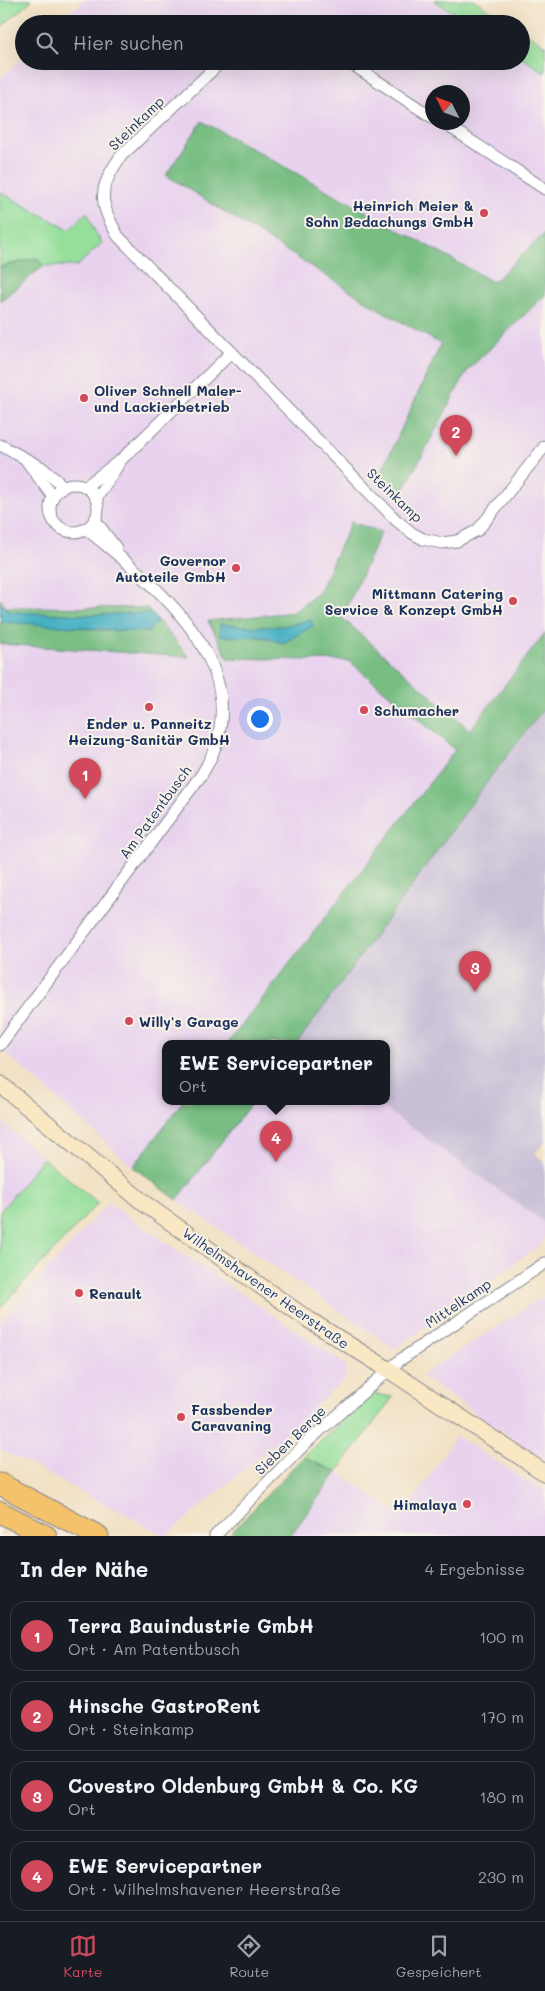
<!DOCTYPE html>
<html lang="de">
<meta charset="utf-8">
<style>
body{margin:0;font-family:Mali,sans-serif;background:#20242c;color:#f1f3f6}
.compass{position:absolute;left:425px;top:85px;width:45px;height:45px;border-radius:50%;background:#171b24;box-shadow:0 5px 20px #0002;rotate:312deg}
.you{position:absolute;left:259px;top:718px;width:18px;height:18px;margin:-12px;border:4px solid #fff;border-radius:50%;background:#1a73e8;box-shadow:0 0 0 8px #1a73e833}
.badge{display:grid;place-items:center;width:32px;height:32px;border-radius:50%;background:#d1495b;color:#fff;font-size:16px;font-weight:700}
.pin{position:absolute;translate:-50% -41px;filter:drop-shadow(0 1px 2px #0008)}
.pin::after{content:'';position:absolute;top:26px;width:18px;height:15px;background:inherit;clip-path:polygon(0 0,100% 0,50% 100%)}
.popup{position:absolute;left:162px;top:1040px;width:228px;height:65px;box-sizing:border-box;display:grid;place-content:center;border-radius:10px;background:#171b24;filter:drop-shadow(0 1px 4px #0005);font-size:16px;white-space:nowrap;color:#9ea1a6}
.popup b{font-size:19px;color:#f1f3f6}
.popup::after{content:'';position:absolute;left:50%;top:100%;margin-left:-10px;border:10px solid transparent;border-top-color:#171b24}
.list{margin:0;padding:0;list-style:none}
h2{display:flex;justify-content:space-between;align-items:center;height:65px;margin:0;padding:0 20px;font-size:21px}
h2 small{font-size:16px;font-weight:400;color:#9ea1a6}
.list li{display:grid;grid-template-columns:32px 1fr auto;gap:15px;align-items:center;box-sizing:border-box;height:70px;margin:0 10px 10px;padding:0 10px;border:1px solid #363941;border-radius:15px}
.list b{display:block;font-size:19px;white-space:nowrap}
.list p{margin:0;font-size:16px;white-space:nowrap;color:#9ea1a6}
.list em{font-size:16px;font-style:normal;color:#9ea1a6}
.icon{flex:none;width:28px;height:28px;fill:none;stroke:currentColor;stroke-width:2;stroke-linecap:round;stroke-linejoin:round}
.map{position:relative;flex:none;width:545px;height:1536px;overflow:hidden}
.search{position:absolute;background:#171b24;box-shadow:0 5px 20px #0002;left:15px;right:15px;top:15px;height:55px;display:flex;align-items:center;gap:12px;box-sizing:border-box;padding:0 18px;border-radius:28px;color:#9ea1a6;font-size:19px}
.sheet{height:385px;background:#171b24}
nav{display:flex;justify-content:space-around;align-items:center;box-sizing:border-box;height:70px;border-top:1px solid #363941;background:#171b24;font-size:14px;color:#9ea1a6}
nav a{display:grid;justify-items:center;gap:2px}
nav .on{color:#d1495b}
.map>svg:first-child{display:block}
.built{fill:#e8d2ee;fill-rule:evenodd}
.industrial{fill:#c9bfd7}
.green{fill:#95df9b;stroke:#58877c}
.forest{fill:#78be83;stroke:#4a7670;fill-rule:evenodd}
.water{fill:#44b0c2;stroke:#307090}
.lines{fill:none;stroke-linecap:round;stroke-linejoin:round}
.street-casing{stroke:#868891;stroke-width:13}
.secondary-casing{stroke:#868891;stroke-width:18}
.highway-casing{stroke:#868891;stroke-width:23}
.street{stroke:#fff;stroke-width:11}
.secondary{stroke:#fae7c3;stroke-width:16}
.highway{stroke:#f3c26a;stroke-width:21}
.poi-dot{fill:#d1495b;stroke:#f7f3e8;stroke-width:2}
.labels{text-anchor:middle;dominant-baseline:central;stroke-width:4;stroke-linejoin:round;paint-order:stroke}
.street-label{font-size:14px;fill:#1b2f5e;stroke:#f7f3e8}
.poi-label{font-size:14px;font-weight:bold;fill:#1b2f5e;stroke:#f7f3e8;text-anchor:start}
</style>
<div class="map">
<svg width="545" height="1536" viewBox="0 0 545 1536">
<rect width="100%" height="100%" fill="#f7f3e8"/>
<filter id="ink" filterUnits="userSpaceOnUse"><feTurbulence type="fractalNoise" baseFrequency=".02" numOctaves="2"/><feDisplacementMap in="SourceGraphic" scale="10" xChannelSelector="R" yChannelSelector="G"/><feConvolveMatrix kernelMatrix="1 2 1 2 8 2 1 2 1" color-interpolation-filters="sRGB"/></filter>
<filter id="wash" filterUnits="userSpaceOnUse"><feTurbulence type="fractalNoise" baseFrequency=".0096" numOctaves="4" result="noise"/><feDisplacementMap in="SourceGraphic" scale="20" xChannelSelector="R" yChannelSelector="G"/><feGaussianBlur stdDeviation="1.12" result="paint"/><feColorMatrix in="noise" values="0 0 0 0 0 0 0 0 0 0 0 0 0 0 0 0 0 1.4 0 .05"/><feComposite in="paint" operator="in"/></filter>
<g filter="url(#wash)">
<rect width="100%" height="100%" fill="#f2e1c4"/>
<g class="built">
<path d="M 84,0 L 434,0 L 470,24 L 57,24 Z"/>
<path d="M 24,56 L 24,61 L 521,61 L 521,57 L 545,73 L 545,233 L 493,282 L 202,122 L 166,175 L 382,311 L 442,344 L 377,481 L 399,499 L 467,371 L 545,295 L 545,633 L 470,730 L 342,618 L 381,532 L 352,522 L 318,593 L 294,612 L 208,621 L 228,658 L 349,661 L 455,750 L 228,1043 L 166,1043 L 166,1101 L 183,1101 L 133,1167 L 0,1048 L 0,644 L 188,657 L 147,608 L 5,607 L 0,599 L 0,301 L 44,266 L 77,266 L 102,242 L 94,230 L 87,212 L 69,230 L 0,192 L 0,79 ZM 432,92 L 462,92 L 462,122 L 432,122 Z"/>
<path d="M 253,1101 L 374,1101 L 545,1223 L 545,1235 L 541,1244 L 395,1349 L 177,1200 Z"/>
<path d="M 0,1120 L 43,1158 L 0,1212 L 0,1134 L 4,1129 L 0,1125 Z"/>
<path d="M 108,1203 L 346,1365 L 346,1378 L 280,1439 L 166,1536 L 0,1449 L 0,1322 Z"/>
<path d="M 545,1295 L 545,1460 L 421,1376 Z"/>
<path d="M 456,1436 L 545,1492 L 545,1536 L 290,1536 L 337,1472 L 402,1517 Z"/>
</g>
<path class="industrial" d="M 545,707 L 545,1142 L 535,1153 L 545,1163 L 545,1223 L 374,1101 L 386,1101 L 386,1043 L 297,1043 L 492,775 Z"/>
<g class="green">
<path d="M 0,0 L 32,0 L 0,28 Z"/>
<path d="M 434,0 L 474,0 L 512,24 L 470,24 Z"/>
<path d="M 521,30 L 545,45 L 545,73 L 521,57 Z"/>
<path d="M 0,192 L 69,230 L 87,212 L 94,230 L 102,243 L 77,266 L 44,266 L 37,258 L 0,267 Z"/>
<path d="M 43,1158 L 98,1203 L 0,1308 L 0,1212 Z"/>
<path d="M 372,1394 L 393,1397 L 337,1472 L 302,1458 Z"/>
</g>
<g class="forest">
<path d="M 202,121 L 493,282 L 545,233 L 545,295 L 467,371 L 399,499 L 377,481 L 441,344 L 382,311 L 166,175 Z"/>
<path d="M 37,258 L 44,266 L 0,301 L 0,267 Z"/>
<path d="M 351,522 L 381,532 L 342,618 L 470,730 L 545,633 L 545,707 L 492,775 L 297,1043 L 228,1043 L 455,750 L 349,661 L 228,658 L 208,621 L 294,612 L 318,593 ZM 309,619 L 313,625 L 283,643 L 220,624 C 250,626 282,631 309,619 Z"/>
<path d="M 0,599 L 6,607 L 147,608 L 189,657 L 0,644 L 0,621 L 52,624 L 97,630 L 148,632 L 152,627 L 149,613 L 86,615 L 11,612 L 0,604 Z"/>
<path d="M 183,1101 L 253,1101 L 177,1200 L 133,1167 Z"/>
<path d="M 303,1457 L 337,1472 L 290,1536 L 228,1536 Z"/>
</g>
<g class="water">
<path d="M 0,604 L 11,612 L 86,615 L 149,613 L 157,621 L 148,632 C 99,630 50,624 1,622 Z"/>
<path d="M 310,619 L 313,626 L 283,643 L 265,637 L 220,636 L 220,624 C 249,626 282,631 310,619 Z"/>
</g>
</g>
<g filter="url(#ink)">
<g class="lines">
<g class="street-casing">
<g id="street">
<path d="M 222,61 L 121,156 C 98,189 98,201 118,236 L 396,520 L 412,533 L 423,539 L 442,543 L 457,541 L 478,530 L 545,446"/>
<path d="M 347,61 L 432,117"/>
<path d="M 442,122 L 545,189"/>
<path d="M 0,445 L 41,467 L 64,487"/>
<path d="M 26,460 L 53,497"/>
<circle cx="74" cy="508" r="24"/>
<path d="M 85,487 L 122,459 L 232,352"/>
<path d="M 96,499 L 118,465"/>
<path d="M 95,520 L 116,548"/>
<path d="M 0,1045 L 202,774 C 266,671 159,588 86,529"/>
<path d="M 215,1536 L 305,1444 L 400,1360 L 545,1263"/>
</g>
</g>
<g class="secondary-casing">
<path id="secondary" d="M 0,1084 L 145,1204 L 306,1318 L 389,1370 L 545,1473"/>
</g>
<g class="highway-casing">
<g id="highway">
<path d="M 0,1484 L 98,1536"/>
<path d="M 0,1512 L 46,1536"/>
</g>
</g>
<use href="#street" class="street"/>
<use href="#secondary" class="secondary"/>
<use href="#highway" class="highway"/>
</g>
</g>
<g class="poi-dot">
<circle cx="484" cy="213" r="5"/>
<circle cx="84" cy="398" r="5"/>
<circle cx="236" cy="568" r="5"/>
<circle cx="513" cy="601" r="5"/>
<circle cx="149" cy="707" r="5"/>
<circle cx="364" cy="710" r="5"/>
<circle cx="129" cy="1021" r="5"/>
<circle cx="79" cy="1293" r="5"/>
<circle cx="181" cy="1417" r="5"/>
<circle cx="467" cy="1504" r="5"/>
</g>
<g class="labels">
<g class="street-label">
<text transform="translate(136 123) rotate(-44)">Steinkamp</text>
<text transform="translate(395 495) rotate(44)">Steinkamp</text>
<text transform="translate(155 812) rotate(-54)">Am Patentbusch</text>
<text transform="translate(266 1288) rotate(35)">Wilhelmshavener Heerstraße</text>
<text transform="translate(458 1303) rotate(-34)">Mittelkamp</text>
<text transform="translate(290 1440) rotate(-44)">Sieben Berge</text>
</g>
<g class="poi-label">
<text x="474" y="205" text-anchor="end">Heinrich Meier &amp;<tspan x="474" dy="16">Sohn Bedachungs GmbH</tspan></text>
<text x="94" y="390">Oliver Schnell Maler-<tspan x="94" dy="16">und Lackierbetrieb</tspan></text>
<text x="226" y="560" text-anchor="end">Governor<tspan x="226" dy="16">Autoteile GmbH</tspan></text>
<text x="503" y="593" text-anchor="end">Mittmann Catering<tspan x="503" dy="16">Service &amp; Konzept GmbH</tspan></text>
<text x="374" y="710">Schumacher</text>
<text x="149" y="723" text-anchor="middle">Ender u. Panneitz<tspan x="149" dy="16">Heizung-Sanitär GmbH</tspan></text>
<text x="139" y="1021">Willy's Garage</text>
<text x="89" y="1293">Renault</text>
<text x="191" y="1409">Fassbender<tspan x="191" dy="16">Caravaning</tspan></text>
<text x="457" y="1504" text-anchor="end">Himalaya</text>
</g>
</g>
</svg>
<svg class="compass" viewBox="-18 -18 36 36"><path d="M0-13l5 13h-10z" fill="#e53935"/><path d="M0 13l5-13h-10z" fill="#9ea1a6"/></svg>
<div class="you"></div>
<div class="pin badge" style="left:85px;top:799px">1</div>
<div class="pin badge" style="left:456px;top:456px">2</div>
<div class="pin badge" style="left:475px;top:992px">3</div>
<div class="pin badge" style="left:276px;top:1162px">4</div>
<div class="popup"><b>EWE Servicepartner</b>Ort</div>
<div class="search"><svg class="icon" aria-label="search" viewBox="0 0 24 24"><circle cx="10" cy="10" r="6"/><path d="M15 15l6 6"/></svg>Hier suchen</div>
</div>
<section class="sheet">
<h2>In der Nähe<small>4 Ergebnisse</small></h2>
<ul class="list">
<li><span class="badge">1</span><div><b>Terra Bauindustrie GmbH</b><p>Ort · Am Patentbusch</p></div><em>100 m</em></li>
<li><span class="badge">2</span><div><b>Hinsche GastroRent</b><p>Ort · Steinkamp</p></div><em>170 m</em></li>
<li><span class="badge">3</span><div><b>Covestro Oldenburg GmbH &amp; Co. KG</b><p>Ort</p></div><em>180 m</em></li>
<li><span class="badge">4</span><div><b>EWE Servicepartner</b><p>Ort · Wilhelmshavener Heerstraße</p></div><em>230 m</em></li>
</ul>
</section>
<nav>
<a class="on"><svg class="icon" aria-label="map" viewBox="0 0 24 24"><path d="M3 6l6-2 6 2 6-2v14l-6 2-6-2-6 2zM9 4v14M15 6v14"/></svg>Karte</a>
<a><svg class="icon" aria-label="directions" viewBox="0 0 24 24"><path d="M12 3l9 9-9 9-9-9zM9 14v-3h6M13 9l2 2-2 2"/></svg>Route</a>
<a><svg class="icon" aria-label="saved" viewBox="0 0 24 24"><path d="M7 4h10v16l-5-4-5 4z"/></svg>Gespeichert</a>
</nav>
